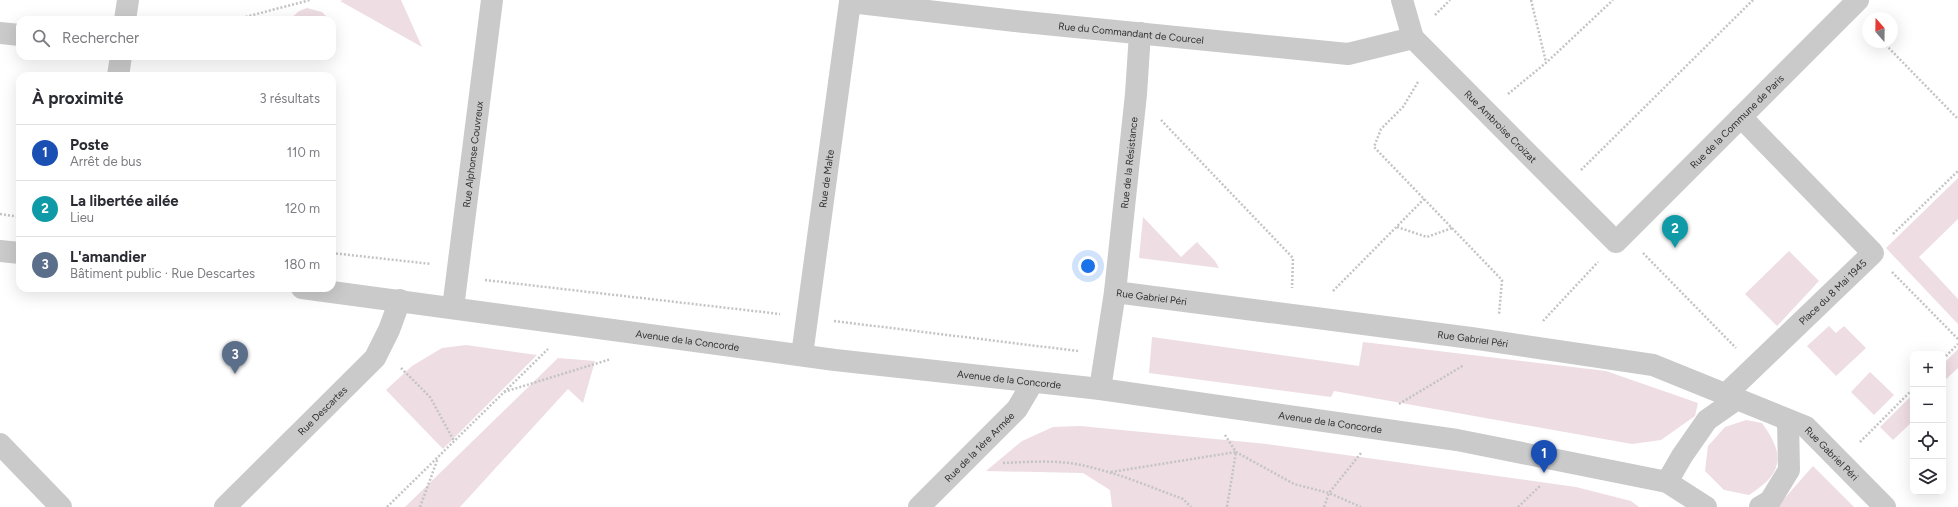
<!DOCTYPE html>
<html lang="fr">
<meta charset="utf-8">
<style>
body{margin:0;font-family:Figtree,sans-serif;background:#f7f7f7;color:#2b2b33}
.controls{position:absolute;right:12px;bottom:12px;display:grid;overflow:hidden;border-radius:8px;box-shadow:0 4px 16px #0002}
.controls button{width:36px;height:36px;display:grid;place-items:center;padding:0;border:0;border-bottom:1px solid #e1e1e2;background:#fff;color:#2b2b33;font:20px sans-serif}
.compass{position:absolute;left:1862px;top:12px;width:36px;height:36px;border-radius:50%;background:#fff;box-shadow:0 4px 16px #0002;rotate:340deg}
.you{position:absolute;left:1088px;top:266px;width:14px;height:14px;margin:-10px;border:3px solid #fff;border-radius:50%;background:#1a73e8;box-shadow:0 0 0 6px #1a73e833}
.badge{display:grid;place-items:center;width:26px;height:26px;border-radius:50%;background:#d93025;color:#fff;font-size:13px;font-weight:700}
.pin{position:absolute;translate:-50% -33px;filter:drop-shadow(0 1px 2px #0008)}
.pin::after{content:'';position:absolute;top:21px;width:14px;height:12px;background:inherit;clip-path:polygon(0 0,100% 0,50% 100%)}
.list{margin:0;padding:0;list-style:none}
h2{display:flex;justify-content:space-between;align-items:center;height:52px;margin:0;padding:0 16px;font-size:17px}
h2 small{font-size:13px;font-weight:400;color:#7c7c81}
.list li{display:grid;grid-template-columns:26px 1fr auto;gap:12px;align-items:center;box-sizing:border-box;height:56px;padding:0 16px;border-top:1px solid #e1e1e2}
.list b{display:block;font-size:15px;white-space:nowrap}
.list p{margin:0;font-size:13px;white-space:nowrap;color:#7c7c81}
.list em{font-size:13px;font-style:normal;color:#7c7c81}
.icon{flex:none;width:22px;height:22px;fill:none;stroke:currentColor;stroke-width:2;stroke-linecap:round;stroke-linejoin:round}
.map{position:relative;flex:none;width:1958px;height:507px;overflow:hidden}
.search{position:absolute;background:#fff;box-shadow:0 4px 16px #0002;left:16px;top:16px;width:320px;height:44px;display:flex;align-items:center;gap:10px;box-sizing:border-box;padding:0 14px;border-radius:12px;color:#7c7c81;font-size:15px}
.panel{position:absolute;background:#fff;box-shadow:0 4px 16px #0002;left:16px;top:72px;width:320px;height:220px;border-radius:12px}
.map>svg:first-child{display:block}
.green{fill:#eedde3}
.lines{fill:none;stroke-linecap:round;stroke-linejoin:round}
.path{stroke:#c4c4c4;stroke-width:2.5;stroke-dasharray:2 2;stroke-linecap:butt}
.minor{stroke:#cacaca;stroke-width:22}
.labels{text-anchor:middle;dominant-baseline:central;stroke-width:4;stroke-linejoin:round;paint-order:stroke}
.street-label{font-size:10px;fill:#303030;stroke:#fff}
</style>
<div class="map">
<svg width="1958" height="507" viewBox="0 0 1958 507">
<rect width="100%" height="100%" fill="#fff"/>
<g class="green">
<path d="M 343,0 L 401,0 L 422,47 L 340,1 Z"/>
<path d="M 307,8 L 322,12 L 330,20 L 289,20 L 299,11 Z"/>
<path d="M 1958,178 L 1958,219 L 1919,257 L 1958,299 L 1958,324 L 1886,248 Z"/>
<path d="M 1143,217 L 1181,257 L 1197,242 L 1215,261 L 1219,268 L 1139,258 Z"/>
<path d="M 1789,251 L 1819,281 L 1777,326 L 1745,294 Z"/>
<path d="M 1829,326 L 1836,333 L 1844,326 L 1866,348 L 1836,376 L 1807,346 Z"/>
<path d="M 1152,337 L 1359,366 L 1363,342 L 1606,371 L 1698,403 L 1695,416 L 1661,440 L 1632,444 L 1334,391 L 1331,397 L 1149,373 Z"/>
<path d="M 466,345 L 537,355 L 443,449 L 386,390 L 412,366 L 442,348 Z"/>
<path d="M 1958,349 L 1958,368 L 1943,382 L 1943,364 Z"/>
<path d="M 558,358 L 595,361 L 583,403 L 568,389 L 460,507 L 405,507 Z"/>
<path d="M 1870,372 L 1894,395 L 1874,415 L 1851,392 Z"/>
<path d="M 1913,394 L 1913,421 L 1893,440 L 1880,427 Z"/>
<path d="M 1746,420 L 1762,423 C 1785,455 1784,473 1749,495 L 1724,490 L 1705,471 L 1708,446 L 1725,427 Z"/>
<path d="M 1080,426 L 1267,444 L 1576,487 L 1631,501 L 1639,507 L 1112,507 L 1110,490 L 1083,473 L 986,471 L 1022,441 L 1053,427 Z"/>
<path d="M 1813,466 L 1854,507 L 1777,507 Z"/>
</g>
<g class="lines">
<g class="path">
<path d="M 1531,0 L 1546,62"/>
<path d="M 1435,15 L 1450,0"/>
<path d="M 234,20 L 310,0"/>
<path d="M 1883,42 L 1958,119"/>
<path d="M 1418,82 L 1403,107 L 1381,129 L 1374,147 L 1502,280 L 1499,315"/>
<path d="M 1508,94 L 1547,62 L 1613,0"/>
<path d="M 1161,120 L 1293,258 L 1292,288"/>
<path d="M 1581,170 L 1753,0"/>
<path d="M 0,214 L 20,217"/>
<path d="M 1397,227 L 1427,237 L 1452,228"/>
<path d="M 1893,234 L 1958,171"/>
<path d="M 332,253 L 431,264"/>
<path d="M 1643,253 L 1736,348"/>
<path d="M 1892,272 L 1958,339"/>
<path d="M 485,280 L 780,314"/>
<path d="M 1333,291 L 1424,199"/>
<path d="M 834,321 L 1078,351"/>
<path d="M 1543,321 L 1598,262"/>
<path d="M 1943,359 L 1958,344"/>
<path d="M 401,368 L 430,397 L 454,441"/>
<path d="M 504,392 L 611,359"/>
<path d="M 1399,404 L 1464,365"/>
<path d="M 1225,435 L 1236,452 L 1294,484 L 1329,493 L 1361,507"/>
<path d="M 1860,442 L 1913,389"/>
<path d="M 1003,463 C 1027,462 1052,460 1076,464 C 1113,471 1148,486 1183,499 L 1191,507"/>
<path d="M 1111,472 L 1236,452 L 1227,507"/>
<path d="M 387,507 L 548,349"/>
<path d="M 420,507 L 438,458"/>
<path d="M 1324,507 L 1329,493 L 1361,453"/>
<path d="M 1518,507 L 1541,485"/>
</g>
<g class="minor">
<path id="s1" d="M 851,0 L 850,2 L 1015,21 L 1348,54 L 1413,38"/>
<path id="s2" d="M 1402,0 L 1413,38 L 1616,242 L 1858,0"/>
<path d="M 125,20 L 128,0"/>
<path d="M 0,33 L 20,35"/>
<path d="M 118,76 L 121,56"/>
<path d="M 0,251 L 20,253"/>
<path id="s3" d="M 302,288 L 835,360 L 1100,389 L 1457,440 L 1667,482 L 1706,507"/>
<path id="s4" d="M 1115,292 L 1136,94 L 1140,33"/>
<path id="s5" d="M 453,308 L 492,0"/>
<path id="s6" d="M 802,355 L 850,2"/>
<path id="s7" d="M 1100,389 L 1115,292 L 1471,338 L 1653,365 L 1806,427 L 1885,507"/>
<path id="s8" d="M 1725,395 L 1873,253 L 1741,117"/>
<path d="M 0,444 L 61,507"/>
<path d="M 1667,482 L 1682,456 L 1707,420 L 1737,399"/>
<path id="s9" d="M 225,507 L 375,358 L 389,330 L 400,300"/>
<path id="s10" d="M 919,507 L 1017,409 L 1033,382"/>
<path d="M 1760,507 L 1770,501 L 1789,470 L 1788,420"/>
</g>
</g>
<g class="labels">
<g class="street-label">
<text stroke="none"><textPath href="#s1" startOffset="285">Rue du Commandant de Courcel</textPath></text>
<text stroke="none"><textPath href="#s2" startOffset="498">Rue de la Commune de Paris</textPath></text>
<text stroke="none"><textPath href="#s2" startOffset="164">Rue Ambroise Croizat</textPath></text>
<text stroke="none"><textPath href="#s5" startOffset="155">Rue Alphonse Couvreux</textPath></text>
<text stroke="none"><textPath href="#s4" startOffset="130">Rue de la Résistance</textPath></text>
<text stroke="none"><textPath href="#s6" startOffset="178">Rue de Malte</textPath></text>
<text stroke="none"><textPath href="#s8" startOffset="149">Place du 8 Mai 1945</textPath></text>
<text stroke="none"><textPath href="#s7" startOffset="135">Rue Gabriel Péri</textPath></text>
<text stroke="none"><textPath href="#s7" startOffset="459">Rue Gabriel Péri</textPath></text>
<text stroke="none"><textPath href="#s3" startOffset="389">Avenue de la Concorde</textPath></text>
<text stroke="none"><textPath href="#s3" startOffset="713">Avenue de la Concorde</textPath></text>
<text stroke="none"><textPath href="#s9" startOffset="137">Rue Descartes</textPath></text>
<text stroke="none"><textPath href="#s3" startOffset="1037">Avenue de la Concorde</textPath></text>
<text stroke="none"><textPath href="#s10" startOffset="85">Rue de la 1ère Armée</textPath></text>
<text stroke="none"><textPath href="#s7" startOffset="843">Rue Gabriel Péri</textPath></text>
</g>
</g>
</svg>
<div class="controls">
<button>+</button>
<button>−</button>
<button><svg class="icon" aria-label="locate" viewBox="0 0 24 24"><circle cx="12" cy="12" r="6"/><path d="M12 2v4M12 18v4M2 12h4M18 12h4"/></svg></button>
<button><svg class="icon" aria-label="layers" viewBox="0 0 24 24"><path d="M12 4l9 5-9 5-9-5zM3 14l9 5 9-5"/></svg></button>
</div>
<svg class="compass" viewBox="-18 -18 36 36"><path d="M0-13l5 13h-10z" fill="#e53935"/><path d="M0 13l5-13h-10z" fill="#7c7c81"/></svg>
<div class="you"></div>
<div class="pin badge" style="left:1544px;top:473px;background:#1a4fb4">1</div>
<div class="pin badge" style="left:1675px;top:248px;background:#0f9aa8">2</div>
<div class="pin badge" style="left:235px;top:374px;background:#5c6f8a">3</div>
<div class="search"><svg class="icon" aria-label="search" viewBox="0 0 24 24"><circle cx="10" cy="10" r="6"/><path d="M15 15l6 6"/></svg>Rechercher</div>
<section class="panel">
<h2>À proximité<small>3 résultats</small></h2>
<ul class="list">
<li><span class="badge" style="background:#1a4fb4">1</span><div><b>Poste</b><p>Arrêt de bus</p></div><em>110 m</em></li>
<li><span class="badge" style="background:#0f9aa8">2</span><div><b>La libertée ailée</b><p>Lieu</p></div><em>120 m</em></li>
<li><span class="badge" style="background:#5c6f8a">3</span><div><b>L'amandier</b><p>Bâtiment public · Rue Descartes</p></div><em>180 m</em></li>
</ul>
</section>
</div>
